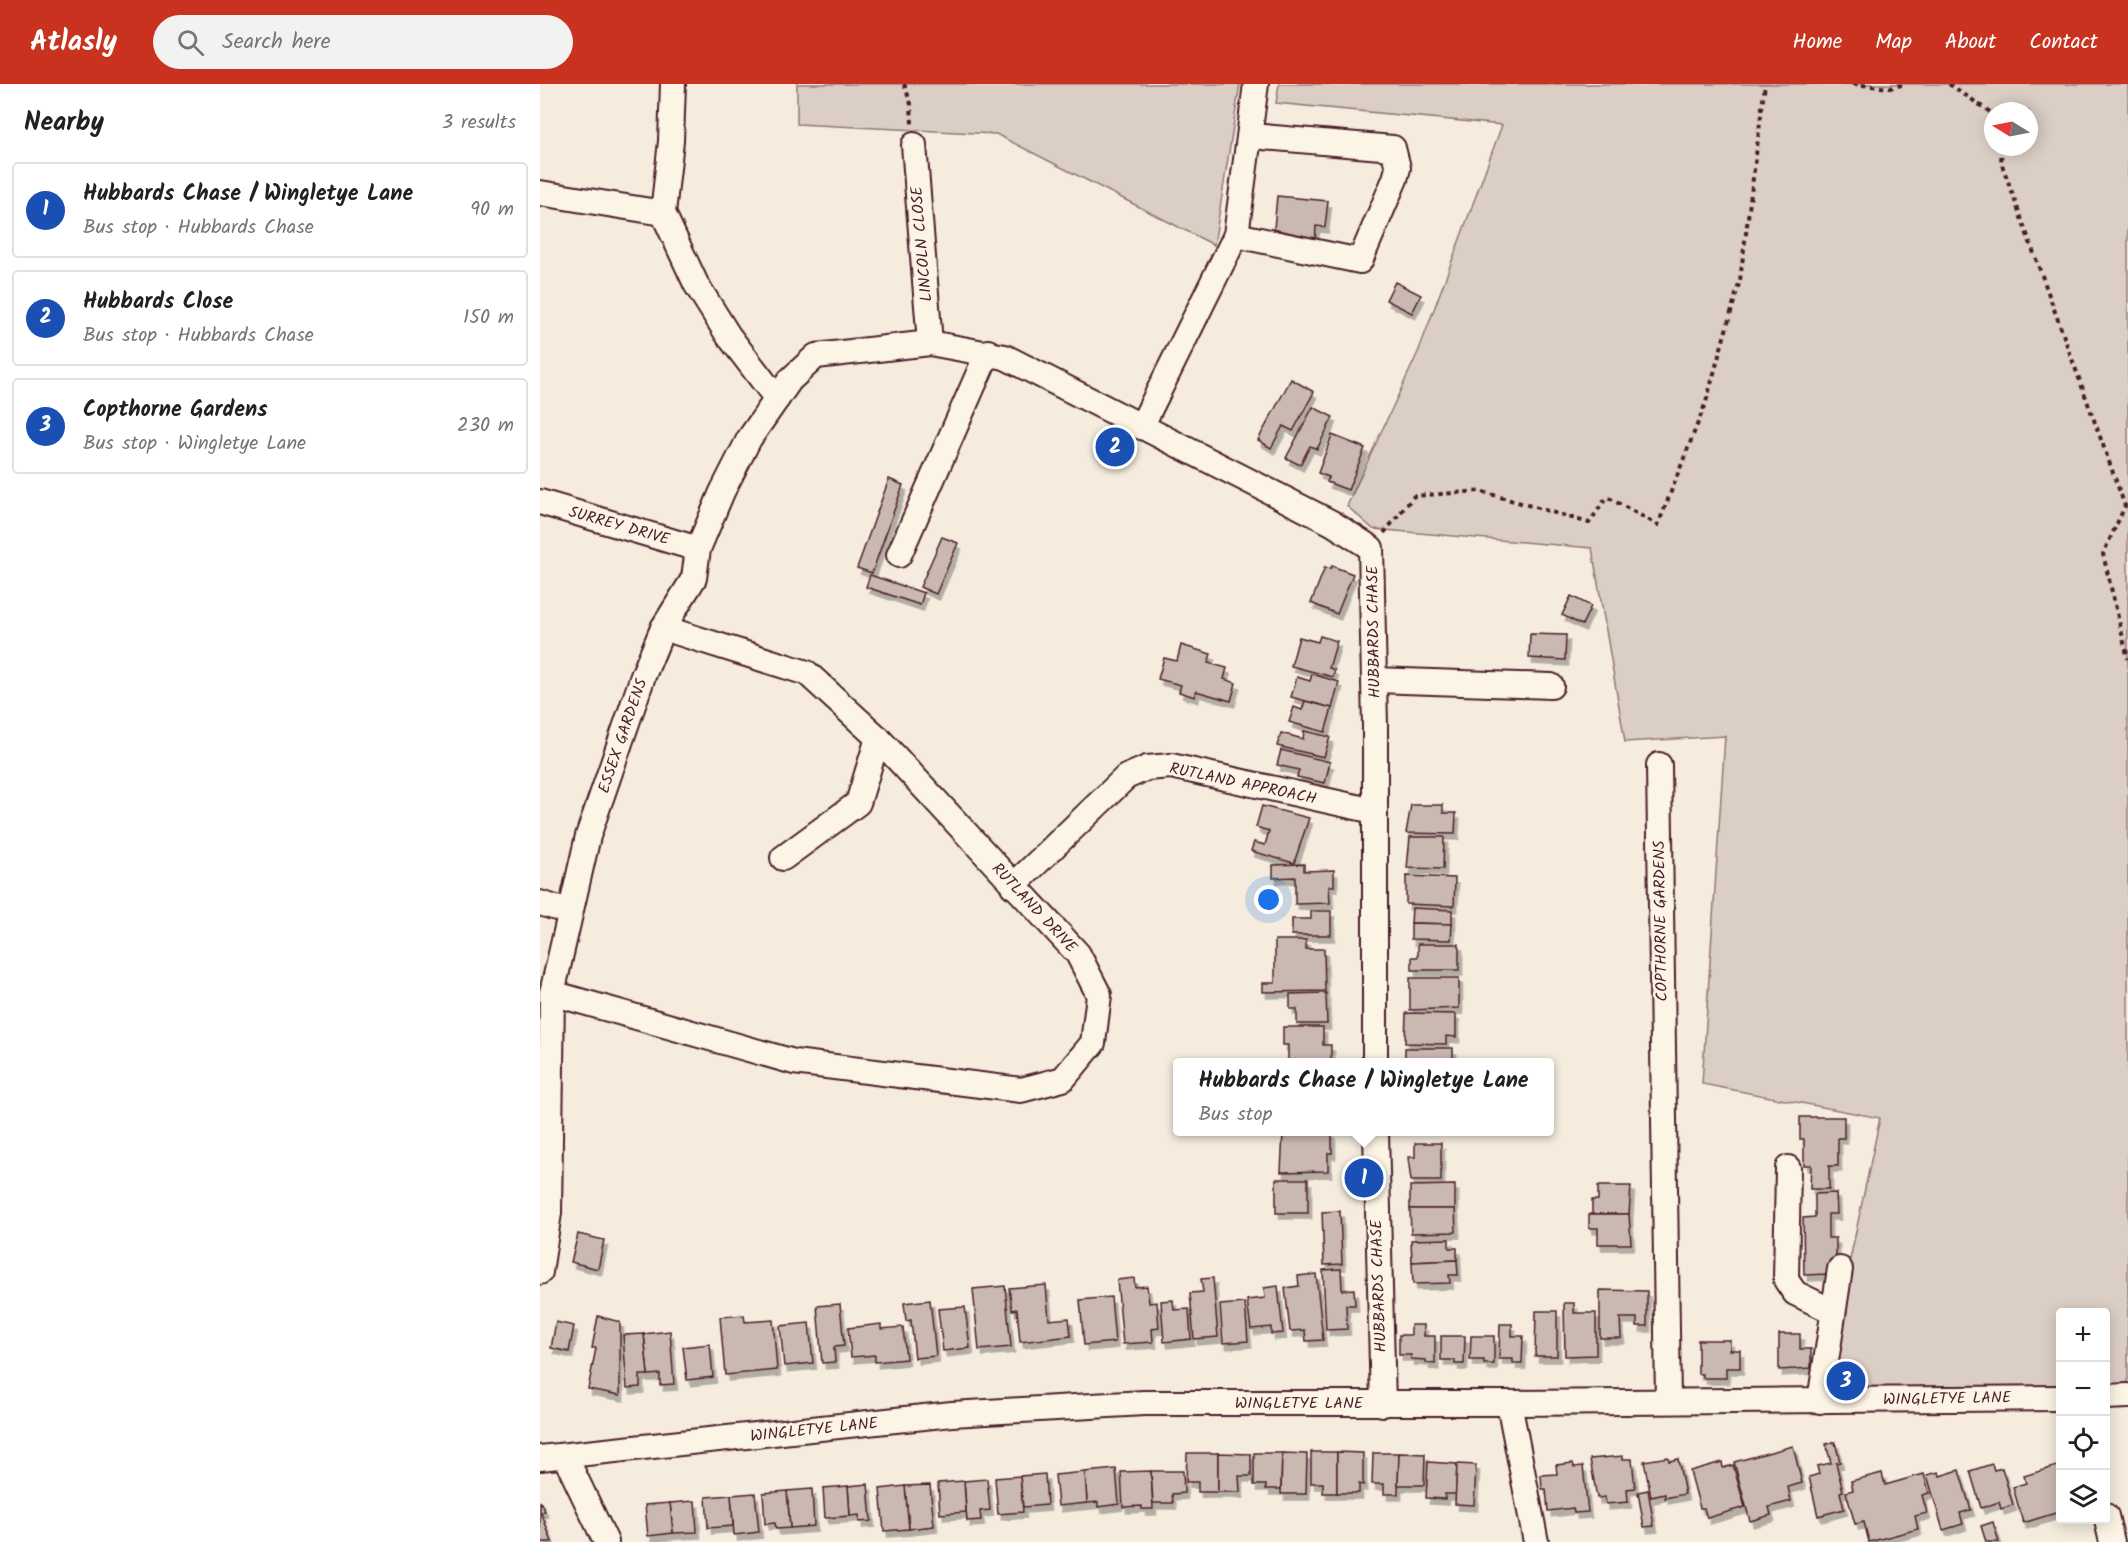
<!DOCTYPE html>
<meta charset="utf-8">
<style>
body{margin:0;font-family:Kalam,sans-serif;background:#f2f2f2;color:#202124}
.controls{position:absolute;right:18px;bottom:18px;display:grid;overflow:hidden;border-radius:6px;box-shadow:0 3px 15px #0003}
.controls button{width:54px;height:54px;display:grid;place-items:center;padding:0;border:0;border-bottom:2px solid #e0e0e0;background:#fff;color:#202124;font:30px sans-serif}
.compass{position:absolute;left:1444px;top:18px;width:54px;height:54px;border-radius:50%;background:#fff;box-shadow:0 3px 15px #0003;rotate:280deg}
.you{position:absolute;left:729px;top:816px;width:21px;height:21px;margin:-15px;border:4px solid #fff;border-radius:50%;background:#1a73e8;box-shadow:0 0 0 9px #1a73e833}
.badge{display:grid;place-items:center;width:39px;height:39px;border-radius:50%;background:#c8321e;color:#fff;font-size:20px;font-weight:700}
.pin{position:absolute;translate:-50% -50%;border:3px solid #fff;box-shadow:0 2px 6px #0006}
.popup{position:absolute;left:633px;top:974px;width:381px;height:78px;box-sizing:border-box;display:grid;place-content:center;border-radius:6px;background:#fff;filter:drop-shadow(0 2px 4px #0005);font-size:20px;white-space:nowrap;color:#757577}
.popup b{font-size:22px;color:#202124}
.popup::after{content:'';position:absolute;left:50%;top:100%;margin-left:-12px;border:12px solid transparent;border-top-color:#fff}
.list{margin:0;padding:0;list-style:none}
h2{display:flex;justify-content:space-between;align-items:center;height:78px;margin:0;padding:0 24px;font-size:26px}
h2 small{font-size:20px;font-weight:400;color:#757577}
.list li{display:grid;grid-template-columns:39px 1fr auto;gap:18px;align-items:center;box-sizing:border-box;height:96px;margin:0 12px 12px;padding:0 12px;border:2px solid #e0e0e0;border-radius:6px}
.list b{display:block;font-size:22px;white-space:nowrap}
.list p{margin:0;font-size:20px;white-space:nowrap;color:#757577}
.list em{font-size:20px;font-style:normal;color:#757577}
.icon{flex:none;width:33px;height:33px;fill:none;stroke:currentColor;stroke-width:2;stroke-linecap:round;stroke-linejoin:round}
.map{position:relative;flex:none;width:1588px;height:1458px;overflow:hidden}
header{display:flex;align-items:center;gap:36px;box-sizing:border-box;height:84px;padding:0 30px;background:#c8321e;color:#fff}
header strong{font-size:28px}
nav{display:flex;gap:33px;margin-inline-start:auto;font-size:21px}
.search{width:420px;height:54px;background:#f2f2f2;display:flex;align-items:center;gap:15px;box-sizing:border-box;padding:0 21px;border-radius:33px;color:#757577;font-size:22px}
main{display:flex}
aside{flex:1;background:#fff}
.map>svg:first-child{display:block}
.green{fill:#dbcec4;stroke:#927678;stroke-width:1.5;fill-rule:evenodd}
.building{fill:#cab9b1;stroke:#4a1f2b;stroke-width:1.5;filter:url(#shadow)}
.lines{fill:none;stroke-linecap:round;stroke-linejoin:round}
.minor-casing{stroke:#4a1f2b;stroke-width:28}
.path{stroke:#4a1f2b;stroke-width:4;stroke-dasharray:4.5 4.5;stroke-linecap:butt}
.minor{stroke:#fcf5e5;stroke-width:24}
.labels{text-anchor:middle;dominant-baseline:central;stroke-width:5;stroke-linejoin:round;paint-order:stroke}
.street-label{font-size:16px;fill:#4a1f2b;stroke:#fcf5e5}
</style>
<header>
<strong>Atlasly</strong>
<div class="search"><svg class="icon" aria-label="search" viewBox="0 0 24 24"><circle cx="10" cy="10" r="6"/><path d="M15 15l6 6"/></svg>Search here</div>
<nav><a>Home</a><a>Map</a><a>About</a><a>Contact</a></nav>
</header>
<main>
<aside>
<h2>Nearby<small>3 results</small></h2>
<ul class="list">
<li><span class="badge" style="background:#1a4fb4">1</span><div><b>Hubbards Chase / Wingletye Lane</b><p>Bus stop · Hubbards Chase</p></div><em>90 m</em></li>
<li><span class="badge" style="background:#1a4fb4">2</span><div><b>Hubbards Close</b><p>Bus stop · Hubbards Chase</p></div><em>150 m</em></li>
<li><span class="badge" style="background:#1a4fb4">3</span><div><b>Copthorne Gardens</b><p>Bus stop · Wingletye Lane</p></div><em>230 m</em></li>
</ul>
</aside>
<div class="map">
<svg width="1588" height="1458" viewBox="0 0 1588 1458">
<defs>
<filter id="shadow"><feDropShadow dx="3.5" dy="6" stdDeviation="0" flood-color="#0004"/></filter>
</defs>
<rect width="100%" height="100%" fill="#f5ecde"/>
<filter id="ink" filterUnits="userSpaceOnUse"><feTurbulence type="fractalNoise" baseFrequency=".0167" numOctaves="2"/><feDisplacementMap in="SourceGraphic" scale="12" xChannelSelector="R" yChannelSelector="G"/><feConvolveMatrix kernelMatrix="1 2 1 2 8 2 1 2 1" color-interpolation-filters="sRGB"/></filter>
<g filter="url(#ink)">
<g class="green">
<path d="M 257,0 L 700,0 L 674,161 L 456,50 L 257,40 Z"/>
<path d="M 739,0 L 1588,0 L 1588,1308 L 1566,1309 L 1566,1228 L 1520,1228 L 1520,1310 L 1280,1317 L 1340,1034 L 1162,1000 L 1185,652 L 1085,658 L 1052,464 L 833,445 L 807,422 L 879,266 L 962,41 L 736,19 ZM 1453,27 L 1489,27 L 1489,63 L 1453,63 Z"/>
</g>
<g class="building">
<path d="M 737,112 L 788,117 L 785,143 L 776,142 L 775,159 L 733,155 Z"/>
<path d="M 855,198 L 881,211 L 872,229 L 846,216 Z"/>
<path d="M 751,295 L 774,308 L 753,347 L 743,342 L 731,364 L 718,356 Z"/>
<path d="M 773,323 L 793,333 L 777,365 L 770,362 L 760,381 L 746,374 Z"/>
<path d="M 792,351 L 825,364 L 808,406 L 787,398 L 789,393 L 778,389 Z"/>
<path d="M 349,395 L 363,401 L 332,489 L 317,484 Z"/>
<path d="M 402,453 L 418,459 L 396,510 L 380,503 Z"/>
<path d="M 792,482 L 813,490 L 797,530 L 771,519 L 785,483 L 790,485 Z"/>
<path d="M 330,491 L 384,509 L 380,521 L 326,503 Z"/>
<path d="M 1031,512 L 1051,522 L 1042,541 L 1022,531 Z"/>
<path d="M 990,550 L 1026,551 L 1025,576 L 989,574 Z"/>
<path d="M 780,552 L 797,557 L 789,584 L 795,586 L 793,593 L 751,582 L 759,553 L 778,558 Z"/>
<path d="M 641,561 L 671,570 L 668,579 L 687,584 L 684,595 L 696,599 L 691,617 L 656,607 L 655,613 L 639,608 L 641,601 L 618,595 L 624,574 L 637,577 Z"/>
<path d="M 772,590 L 799,598 L 792,624 L 751,613 L 757,593 L 770,597 Z"/>
<path d="M 765,617 L 792,624 L 785,648 L 749,638 L 754,623 L 762,626 Z"/>
<path d="M 764,647 L 790,653 L 784,673 L 737,662 L 741,649 L 763,655 Z"/>
<path d="M 741,666 L 790,678 L 785,699 L 757,693 L 759,686 L 737,681 Z"/>
<path d="M 871,721 L 903,721 L 903,729 L 916,729 L 915,750 L 866,749 Z"/>
<path d="M 722,722 L 769,734 L 754,779 L 711,767 L 714,758 L 725,761 L 729,747 L 716,743 Z"/>
<path d="M 870,753 L 904,753 L 903,785 L 867,784 Z"/>
<path d="M 764,780 L 764,787 L 794,786 L 794,802 L 789,802 L 790,819 L 755,820 L 755,793 L 733,794 L 733,781 Z"/>
<path d="M 866,792 L 915,794 L 914,822 L 866,820 Z"/>
<path d="M 872,824 L 912,826 L 912,840 L 871,839 Z"/>
<path d="M 771,827 L 791,827 L 791,851 L 752,851 L 752,835 L 771,835 Z"/>
<path d="M 871,839 L 912,840 L 911,856 L 871,855 Z"/>
<path d="M 735,856 L 766,856 L 766,865 L 784,865 L 785,907 L 723,908 L 723,899 L 735,899 Z"/>
<path d="M 878,860 L 919,860 L 919,886 L 872,886 L 872,873 L 878,873 Z"/>
<path d="M 870,894 L 919,894 L 919,924 L 870,926 Z"/>
<path d="M 786,909 L 787,940 L 757,940 L 757,925 L 750,925 L 750,910 Z"/>
<path d="M 866,929 L 916,930 L 916,953 L 906,952 L 906,960 L 865,959 Z"/>
<path d="M 743,943 L 783,943 L 783,961 L 791,961 L 791,977 L 748,977 L 748,961 L 743,961 Z"/>
<rect x="865" y="964" width="48" height="14"/>
<path d="M 1260,1033 L 1304,1033 L 1304,1054 L 1298,1054 L 1298,1082 L 1289,1082 L 1289,1105 L 1270,1105 L 1271,1081 L 1264,1081 L 1264,1055 L 1260,1055 Z"/>
<path d="M 743,1048 L 792,1048 L 792,1069 L 788,1069 L 788,1087 L 741,1088 Z"/>
<path d="M 875,1059 L 901,1059 L 901,1097 L 871,1097 L 868,1073 L 875,1073 Z"/>
<rect x="736" y="1095" width="32" height="34"/>
<path d="M 915,1101 L 915,1125 L 870,1125 L 870,1102 Z"/>
<path d="M 1058,1102 L 1091,1102 L 1089,1130 L 1052,1130 L 1052,1116 L 1058,1116 Z"/>
<path d="M 1296,1109 L 1297,1130 L 1288,1130 L 1288,1154 L 1296,1154 L 1296,1176 L 1290,1176 L 1290,1190 L 1264,1191 L 1263,1134 L 1275,1133 L 1275,1110 Z"/>
<path d="M 870,1125 L 915,1125 L 916,1148 L 871,1149 Z"/>
<path d="M 800,1127 L 802,1180 L 784,1181 L 782,1128 Z"/>
<path d="M 1049,1130 L 1089,1130 L 1091,1160 L 1058,1160 L 1058,1144 L 1049,1144 Z"/>
<path d="M 38,1150 L 64,1156 L 58,1185 L 31,1178 Z"/>
<path d="M 909,1155 L 909,1164 L 917,1164 L 917,1176 L 872,1178 L 871,1156 Z"/>
<path d="M 917,1176 L 918,1191 L 909,1191 L 910,1199 L 873,1200 L 872,1178 Z"/>
<path d="M 801,1185 L 802,1206 L 814,1205 L 815,1221 L 806,1221 L 807,1245 L 786,1246 L 783,1186 Z"/>
<path d="M 776,1190 L 783,1256 L 766,1257 L 765,1246 L 750,1247 L 745,1204 L 759,1202 L 758,1192 Z"/>
<path d="M 594,1194 L 595,1203 L 607,1202 L 609,1219 L 617,1218 L 619,1244 L 612,1245 L 613,1258 L 583,1260 L 577,1196 Z"/>
<path d="M 673,1194 L 678,1253 L 654,1255 L 650,1209 L 663,1208 L 661,1195 Z"/>
<path d="M 506,1201 L 509,1236 L 529,1234 L 531,1252 L 480,1258 L 477,1225 L 472,1226 L 469,1204 Z"/>
<path d="M 465,1202 L 471,1263 L 439,1266 L 433,1205 Z"/>
<path d="M 738,1202 L 743,1249 L 731,1250 L 731,1243 L 711,1245 L 707,1216 L 725,1214 L 724,1204 Z"/>
<path d="M 1060,1206 L 1107,1207 L 1107,1242 L 1097,1242 L 1097,1234 L 1080,1234 L 1081,1254 L 1060,1254 Z"/>
<path d="M 571,1213 L 575,1258 L 544,1261 L 540,1216 Z"/>
<path d="M 390,1216 L 396,1272 L 375,1274 L 371,1236 L 366,1237 L 364,1219 Z"/>
<path d="M 633,1216 L 634,1226 L 649,1225 L 651,1255 L 624,1258 L 621,1217 Z"/>
<path d="M 705,1219 L 708,1257 L 683,1259 L 680,1221 Z"/>
<path d="M 1024,1219 L 1034,1219 L 1034,1229 L 1056,1229 L 1056,1271 L 1025,1272 Z"/>
<path d="M 300,1220 L 304,1262 L 294,1263 L 295,1278 L 282,1279 L 277,1222 Z"/>
<path d="M 425,1223 L 430,1264 L 403,1267 L 398,1225 Z"/>
<path d="M 996,1227 L 1017,1227 L 1017,1272 L 995,1272 Z"/>
<path d="M 204,1231 L 205,1238 L 233,1236 L 237,1286 L 185,1291 L 180,1233 Z"/>
<path d="M 58,1232 L 80,1238 L 80,1311 L 48,1305 L 56,1264 L 52,1264 Z"/>
<path d="M 16,1238 L 34,1242 L 29,1268 L 11,1264 Z"/>
<path d="M 269,1239 L 273,1279 L 244,1282 L 240,1242 Z"/>
<path d="M 341,1240 L 341,1245 L 363,1243 L 366,1275 L 335,1278 L 335,1271 L 311,1273 L 308,1244 Z"/>
<path d="M 960,1240 L 972,1240 L 972,1252 L 983,1252 L 982,1279 L 973,1279 L 973,1275 L 959,1275 Z"/>
<path d="M 871,1241 L 884,1241 L 884,1252 L 895,1252 L 895,1280 L 886,1279 L 886,1276 L 871,1275 L 871,1271 L 859,1271 L 859,1251 L 871,1251 Z"/>
<path d="M 130,1247 L 134,1300 L 120,1301 L 120,1290 L 108,1291 L 104,1250 Z"/>
<path d="M 104,1250 L 108,1291 L 100,1291 L 100,1303 L 87,1304 L 83,1251 Z"/>
<path d="M 1239,1250 L 1260,1250 L 1260,1265 L 1271,1265 L 1271,1284 L 1239,1286 Z"/>
<path d="M 901,1252 L 925,1252 L 924,1280 L 915,1280 L 915,1276 L 901,1276 Z"/>
<path d="M 931,1252 L 954,1252 L 954,1280 L 944,1280 L 944,1276 L 930,1276 Z"/>
<path d="M 1158,1256 L 1190,1256 L 1190,1266 L 1200,1266 L 1200,1284 L 1186,1284 L 1186,1294 L 1163,1294 L 1163,1290 L 1158,1290 Z"/>
<path d="M 170,1260 L 173,1293 L 147,1296 L 143,1263 Z"/>
<path d="M 1295,1358 L 1300,1378 L 1296,1379 L 1303,1407 L 1300,1408 L 1304,1425 L 1278,1432 L 1269,1393 L 1279,1390 L 1277,1382 L 1291,1379 L 1286,1360 Z"/>
<path d="M 1253,1362 L 1262,1399 L 1248,1403 L 1251,1417 L 1229,1423 L 1231,1431 L 1210,1437 L 1194,1378 Z"/>
<path d="M 771,1368 L 797,1368 L 797,1409 L 783,1409 L 783,1399 L 771,1399 Z"/>
<path d="M 797,1368 L 823,1369 L 823,1401 L 819,1400 L 819,1409 L 797,1409 Z"/>
<path d="M 647,1369 L 678,1369 L 678,1408 L 658,1408 L 658,1398 L 646,1398 Z"/>
<path d="M 678,1369 L 711,1370 L 711,1392 L 699,1392 L 700,1408 L 678,1408 Z"/>
<path d="M 714,1369 L 742,1369 L 741,1405 L 726,1405 L 726,1401 L 714,1401 Z"/>
<path d="M 742,1369 L 767,1370 L 766,1410 L 741,1410 Z"/>
<path d="M 833,1369 L 859,1369 L 858,1410 L 844,1410 L 844,1400 L 832,1400 Z"/>
<path d="M 859,1369 L 885,1370 L 884,1401 L 858,1401 Z"/>
<path d="M 1083,1372 L 1083,1375 L 1092,1375 L 1095,1404 L 1087,1405 L 1088,1418 L 1066,1420 L 1065,1413 L 1057,1414 L 1050,1375 Z"/>
<path d="M 1128,1373 L 1129,1377 L 1138,1375 L 1145,1410 L 1125,1414 L 1125,1410 L 1111,1413 L 1104,1377 Z"/>
<path d="M 888,1378 L 917,1380 L 916,1410 L 905,1410 L 905,1415 L 886,1414 Z"/>
<path d="M 1182,1378 L 1183,1384 L 1193,1381 L 1205,1423 L 1167,1434 L 1164,1424 L 1160,1424 L 1150,1387 Z"/>
<path d="M 1033,1379 L 1034,1383 L 1043,1382 L 1048,1428 L 1034,1429 L 1033,1424 L 1008,1427 L 1006,1405 L 1002,1405 L 1001,1391 L 1017,1390 L 1016,1381 Z"/>
<path d="M 917,1380 L 936,1381 L 934,1421 L 915,1420 Z"/>
<path d="M 1452,1380 L 1454,1386 L 1462,1384 L 1473,1421 L 1461,1425 L 1459,1418 L 1441,1424 L 1430,1387 Z"/>
<path d="M 1520,1381 L 1519,1428 L 1483,1439 L 1473,1403 L 1486,1399 L 1484,1392 Z"/>
<path d="M 576,1385 L 579,1420 L 558,1423 L 558,1418 L 547,1419 L 545,1388 Z"/>
<path d="M 1419,1386 L 1431,1426 L 1420,1429 L 1423,1440 L 1403,1446 L 1387,1391 L 1399,1388 L 1400,1392 Z"/>
<path d="M 611,1387 L 613,1425 L 602,1425 L 602,1422 L 583,1423 L 581,1388 Z"/>
<path d="M 611,1387 L 643,1387 L 644,1409 L 632,1410 L 633,1419 L 613,1419 Z"/>
<path d="M 545,1388 L 547,1419 L 518,1422 L 515,1391 Z"/>
<path d="M 1342,1389 L 1345,1401 L 1384,1390 L 1389,1409 L 1382,1411 L 1387,1429 L 1375,1432 L 1378,1445 L 1329,1458 L 1324,1438 L 1315,1440 L 1306,1408 L 1313,1406 L 1311,1397 Z"/>
<path d="M 505,1390 L 507,1421 L 483,1423 L 480,1392 Z"/>
<path d="M 480,1392 L 483,1428 L 458,1430 L 455,1394 Z"/>
<path d="M 447,1395 L 450,1426 L 440,1427 L 441,1436 L 427,1437 L 424,1397 Z"/>
<path d="M 424,1397 L 426,1428 L 400,1430 L 398,1399 Z"/>
<path d="M 328,1400 L 331,1437 L 319,1438 L 319,1431 L 310,1432 L 308,1402 Z"/>
<path d="M 390,1401 L 394,1442 L 369,1445 L 365,1402 Z"/>
<path d="M 308,1402 L 310,1432 L 285,1434 L 283,1404 Z"/>
<path d="M 365,1402 L 369,1445 L 344,1447 L 340,1405 Z"/>
<path d="M 272,1405 L 274,1442 L 250,1444 L 247,1407 Z"/>
<path d="M 1108,1406 L 1114,1442 L 1104,1443 L 1098,1408 Z"/>
<path d="M 247,1407 L 250,1444 L 236,1445 L 235,1439 L 225,1440 L 223,1409 Z"/>
<path d="M 215,1409 L 219,1448 L 194,1451 L 191,1411 Z"/>
<path d="M 191,1411 L 193,1442 L 168,1444 L 166,1413 Z"/>
<path d="M 0,1417 L 5,1427 L 1,1428 L 12,1458 L 0,1458 Z"/>
<path d="M 155,1417 L 157,1448 L 133,1449 L 130,1419 Z"/>
<path d="M 130,1419 L 133,1449 L 108,1452 L 105,1421 Z"/>
<path d="M 1453,1438 L 1459,1458 L 1446,1458 L 1441,1442 Z"/>
</g>
<g class="lines">
<g class="minor-casing">
<g id="minor">
<path d="M 133,0 L 131,57 L 123,129 L 156,200 L 188,251 L 237,315"/>
<path d="M 374,61 L 390,259"/>
<path d="M 0,109 L 123,129"/>
<path d="M 696,151 L 820,177 L 855,95 L 858,84 L 853,64 L 711,52"/>
<path d="M 601,343 L 696,151 L 716,0"/>
<path d="M 0,418 L 158,465"/>
<path d="M 359,471 L 448,268"/>
<path d="M 835,596 L 1011,602"/>
<path d="M 1119,681 L 1128,1317"/>
<path d="M 243,774 L 318,719 L 338,654"/>
<path d="M 473,802 L 586,693 L 607,684 L 631,682 L 834,727"/>
<path d="M 0,819 L 29,828"/>
<path d="M 12,909 L 254,978 L 481,1006 L 523,995 L 553,959 L 559,911 L 538,870 L 338,654 L 267,589 L 123,544"/>
<path d="M 836,1048 L 843,1320"/>
<path d="M 1248,1084 L 1246,1196 L 1255,1209 L 1292,1227"/>
<path d="M 0,1188 L 9,1129 L 12,909 L 48,752 L 103,592 L 123,544 L 154,494 L 158,465 L 182,408 L 209,355 L 250,296 L 276,272 L 390,259 L 465,273 L 792,439 L 831,464 L 835,642 L 835,978"/>
<path d="M 1566,1313 L 1588,1312"/>
<path d="M 1280,1317 L 1300,1185"/>
<path d="M 969,1319 L 996,1458"/>
<path d="M 25,1372 L 66,1458"/>
<path d="M 0,1374 L 412,1330 L 604,1319 L 969,1319 L 1520,1314"/>
<path d="M 1566,1432 L 1572,1458"/>
</g>
</g>
<g class="path">
<path d="M 364,0 L 371,20 L 372,40"/>
<path d="M 1313,0 L 1350,4 L 1365,0"/>
<path d="M 1409,0 L 1453,30"/>
<path d="M 1462,63 L 1461,78 L 1585,422 L 1563,470 L 1588,575"/>
<path d="M 844,449 L 874,412 L 940,407 L 1049,439 L 1067,413 L 1118,441 L 1166,318 L 1200,196 L 1225,0"/>
</g>
<use href="#minor" class="minor"/>
</g>
</g>
<g class="labels">
<g class="street-label">
<text transform="translate(382 160) rotate(-95)">LINCOLN CLOSE</text>
<text transform="translate(79 442) rotate(16)">SURREY DRIVE</text>
<text transform="translate(834 548) rotate(-91)">HUBBARDS CHASE</text>
<text transform="translate(83 652) rotate(-71)">ESSEX GARDENS</text>
<text transform="translate(703 700) rotate(12)">RUTLAND APPROACH</text>
<text transform="translate(494 824) rotate(47)">RUTLAND DRIVE</text>
<text transform="translate(1121 837) rotate(-91)">COPTHORNE GARDENS</text>
<text transform="translate(839 1202) rotate(-92)">HUBBARDS CHASE</text>
<text transform="translate(1407 1315) rotate(-1)">WINGLETYE LANE</text>
<text x="759" y="1319">WINGLETYE LANE</text>
<text transform="translate(274 1346) rotate(-6)">WINGLETYE LANE</text>
</g>
</g>
</svg>
<div class="controls">
<button>+</button>
<button>−</button>
<button><svg class="icon" aria-label="locate" viewBox="0 0 24 24"><circle cx="12" cy="12" r="6"/><path d="M12 2v4M12 18v4M2 12h4M18 12h4"/></svg></button>
<button><svg class="icon" aria-label="layers" viewBox="0 0 24 24"><path d="M12 4l9 5-9 5-9-5zM3 14l9 5 9-5"/></svg></button>
</div>
<svg class="compass" viewBox="-18 -18 36 36"><path d="M0-13l5 13h-10z" fill="#e53935"/><path d="M0 13l5-13h-10z" fill="#757577"/></svg>
<div class="you"></div>
<div class="pin badge" style="left:824px;top:1094px;background:#1a4fb4">1</div>
<div class="popup"><b>Hubbards Chase / Wingletye Lane</b>Bus stop</div>
<div class="pin badge" style="left:575px;top:363px;background:#1a4fb4">2</div>
<div class="pin badge" style="left:1306px;top:1297px;background:#1a4fb4">3</div>
</div>
</main>
